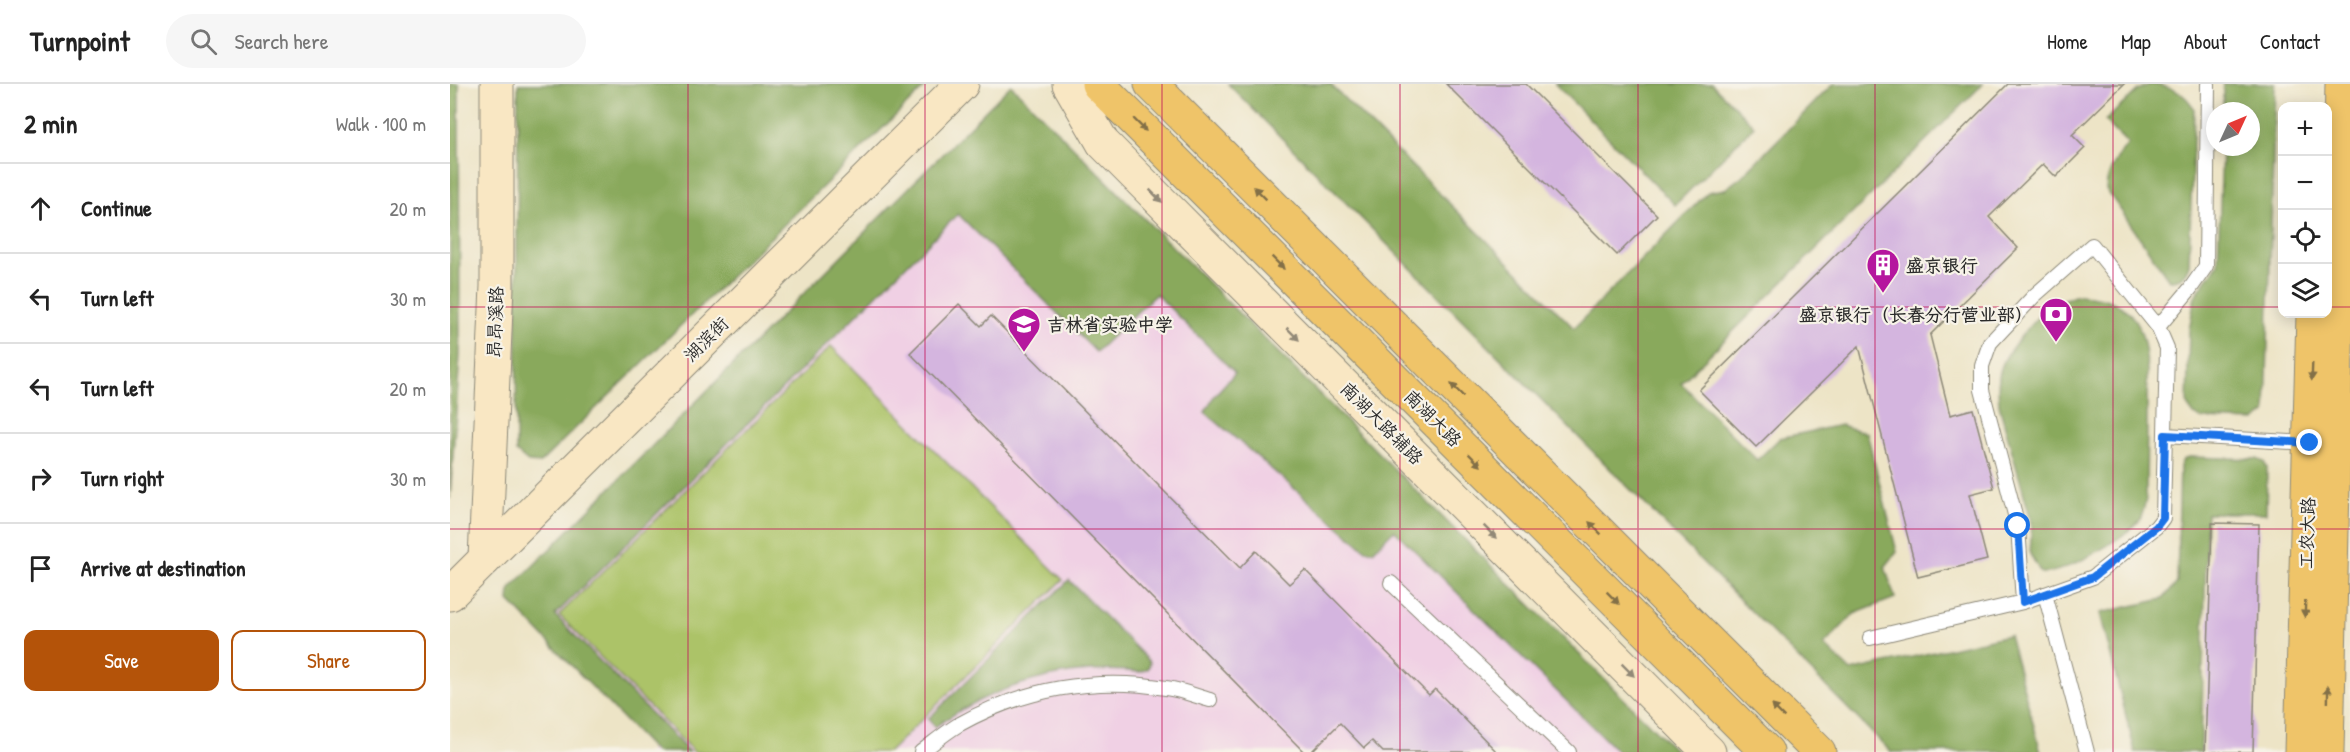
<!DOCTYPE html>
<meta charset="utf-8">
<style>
body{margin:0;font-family:"Patrick Hand","LXGW WenKai TC",sans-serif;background:#f6f6f6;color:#222}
.controls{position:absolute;right:18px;top:18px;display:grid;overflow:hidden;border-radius:12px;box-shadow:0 3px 15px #0003}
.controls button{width:54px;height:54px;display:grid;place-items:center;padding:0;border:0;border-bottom:2px solid #e0e0e0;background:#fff;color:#222;font:30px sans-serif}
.compass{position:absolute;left:1756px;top:18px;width:54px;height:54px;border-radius:50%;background:#fff;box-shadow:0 3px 15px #0003;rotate:46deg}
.stop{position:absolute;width:18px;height:18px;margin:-14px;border:4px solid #1a73e8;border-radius:50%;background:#fff}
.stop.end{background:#1a73e8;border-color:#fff;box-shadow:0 2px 6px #0008}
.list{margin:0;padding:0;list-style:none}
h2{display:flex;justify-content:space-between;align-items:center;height:78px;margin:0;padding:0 24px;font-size:26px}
h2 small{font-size:20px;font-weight:400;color:#767676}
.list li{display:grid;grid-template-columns:39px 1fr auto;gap:18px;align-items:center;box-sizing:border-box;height:90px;padding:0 24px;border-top:2px solid #e0e0e0}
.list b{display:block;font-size:22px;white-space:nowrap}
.list em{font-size:20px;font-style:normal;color:#767676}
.actions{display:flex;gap:12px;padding:18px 24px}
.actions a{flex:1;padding:14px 0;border:2px solid #b45309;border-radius:12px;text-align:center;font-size:21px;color:#b45309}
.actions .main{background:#b45309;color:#fff}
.icon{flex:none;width:33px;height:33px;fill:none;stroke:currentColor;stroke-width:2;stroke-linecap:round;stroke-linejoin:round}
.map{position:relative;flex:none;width:1900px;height:668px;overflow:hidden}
header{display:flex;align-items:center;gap:36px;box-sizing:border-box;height:84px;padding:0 30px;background:#fff;border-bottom:2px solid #e0e0e0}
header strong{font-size:28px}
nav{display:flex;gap:33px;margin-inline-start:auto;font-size:21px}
.search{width:420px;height:54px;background:#f6f6f6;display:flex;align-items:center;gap:15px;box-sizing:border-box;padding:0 21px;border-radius:33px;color:#767676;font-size:22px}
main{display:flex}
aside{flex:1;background:#fff}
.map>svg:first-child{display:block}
.built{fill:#f0d0e4}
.green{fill:#acc368;stroke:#6c774a;stroke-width:1.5}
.forest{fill:#89a95c;stroke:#5a6a44;stroke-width:1.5}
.building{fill:#d4b5df}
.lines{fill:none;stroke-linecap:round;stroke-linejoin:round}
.lane-casing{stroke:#8c8878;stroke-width:16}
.secondary-casing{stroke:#8c8878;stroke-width:35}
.primary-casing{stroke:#8c8878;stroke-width:35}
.lane{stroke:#fff;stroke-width:14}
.secondary{stroke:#f9e7c3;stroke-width:33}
.primary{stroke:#efc469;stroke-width:33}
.oneway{fill:#837047}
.oneway2{fill:#928977}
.route{stroke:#1a73e8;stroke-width:8}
.grid{fill:none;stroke:#c2185b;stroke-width:1.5;stroke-opacity:0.55}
.labels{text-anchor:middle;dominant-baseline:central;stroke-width:4.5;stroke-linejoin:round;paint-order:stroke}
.poi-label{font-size:18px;font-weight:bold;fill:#2b2b2b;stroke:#f7f3e8;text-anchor:start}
.street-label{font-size:18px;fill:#2b2b2b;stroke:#f7f3e8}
</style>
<header>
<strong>Turnpoint</strong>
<div class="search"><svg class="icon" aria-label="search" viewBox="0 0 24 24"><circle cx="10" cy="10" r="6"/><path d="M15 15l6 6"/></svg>Search here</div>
<nav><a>Home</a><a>Map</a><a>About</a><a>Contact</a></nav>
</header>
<main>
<aside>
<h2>2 min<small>Walk · 100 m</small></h2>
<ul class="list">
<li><svg class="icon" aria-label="ahead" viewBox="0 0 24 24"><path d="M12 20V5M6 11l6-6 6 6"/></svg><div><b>Continue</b></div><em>20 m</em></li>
<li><svg class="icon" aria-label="left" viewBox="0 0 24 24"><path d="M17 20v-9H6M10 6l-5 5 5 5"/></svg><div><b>Turn left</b></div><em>30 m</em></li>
<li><svg class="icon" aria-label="left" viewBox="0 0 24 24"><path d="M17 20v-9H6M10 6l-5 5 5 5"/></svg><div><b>Turn left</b></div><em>20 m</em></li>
<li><svg class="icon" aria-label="right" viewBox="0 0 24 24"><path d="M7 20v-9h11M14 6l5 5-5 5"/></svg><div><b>Turn right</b></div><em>30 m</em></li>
<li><svg class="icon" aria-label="arrive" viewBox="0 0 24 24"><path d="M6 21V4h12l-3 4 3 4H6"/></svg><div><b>Arrive at destination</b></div></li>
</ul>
<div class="actions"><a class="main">Save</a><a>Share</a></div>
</aside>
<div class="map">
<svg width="1900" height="668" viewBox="0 0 1900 668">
<rect width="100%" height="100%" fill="#f7f3e8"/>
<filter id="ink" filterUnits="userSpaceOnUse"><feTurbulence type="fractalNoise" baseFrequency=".0167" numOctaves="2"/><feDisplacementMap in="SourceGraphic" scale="12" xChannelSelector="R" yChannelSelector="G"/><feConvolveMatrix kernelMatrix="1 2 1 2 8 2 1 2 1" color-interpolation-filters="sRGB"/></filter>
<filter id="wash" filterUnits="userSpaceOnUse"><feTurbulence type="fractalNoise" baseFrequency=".008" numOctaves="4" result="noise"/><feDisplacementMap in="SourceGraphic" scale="24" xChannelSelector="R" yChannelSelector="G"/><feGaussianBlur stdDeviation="1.35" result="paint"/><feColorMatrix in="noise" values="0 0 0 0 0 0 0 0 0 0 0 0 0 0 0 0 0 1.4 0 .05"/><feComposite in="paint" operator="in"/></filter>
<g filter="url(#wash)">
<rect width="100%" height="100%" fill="#ede4c6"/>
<path class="built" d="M 574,14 L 1227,668 L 199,668 L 202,665 L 65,524 Z"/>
<path class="green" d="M 381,262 L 613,496 L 439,668 L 244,668 L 109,531 Z"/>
<g class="forest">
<path d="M 0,0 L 9,0 L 10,271 L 0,415 Z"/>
<path d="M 68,0 L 478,0 L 90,379 L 78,378 L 66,368 Z"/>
<path d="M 778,0 L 880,0 L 1124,244 L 1258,108 L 1275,105 L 1292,92 L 1383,0 L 1533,0 L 1231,299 L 1307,376 L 1330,354 L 1391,341 L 1417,349 L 1447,468 L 1435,483 L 1445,514 L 1404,530 L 1374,561 L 1401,587 L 1559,551 L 1591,668 L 1441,668 Z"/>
<path d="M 1105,0 L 1262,0 L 1304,42 L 1225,121 Z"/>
<path d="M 1701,0 C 1719,3 1735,7 1744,25 L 1739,181 C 1735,192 1731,196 1719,196 L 1656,105 C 1657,87 1667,74 1678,60 L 1655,37 L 1688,6 Z"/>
<path d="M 1773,0 L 1825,0 L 1816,329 L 1805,337 L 1752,335 L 1744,331 L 1737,321 L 1739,246 L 1745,212 L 1768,180 L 1772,63 L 1801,63 L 1801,27 L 1773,27 Z"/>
<path d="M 561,1 L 574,14 L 1227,668 L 1168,668 L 944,446 L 923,467 L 916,466 L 755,328 L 764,312 L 785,289 L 706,210 L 646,268 L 508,130 L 105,531 L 239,668 L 205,668 L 65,523 L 59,517 L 60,505 Z"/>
<path d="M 1629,211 C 1704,214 1697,270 1697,327 C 1697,356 1696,385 1696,415 C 1694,422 1693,431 1689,437 C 1675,454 1613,491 1591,489 L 1580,470 L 1582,439 L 1549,321 C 1548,306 1547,292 1553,279 C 1559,265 1586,233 1598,223 C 1606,216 1618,214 1629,211 Z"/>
<path d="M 1739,373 L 1807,375 L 1814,378 L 1817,384 L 1816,429 L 1757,429 L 1751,668 L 1685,668 L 1650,529 L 1713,515 L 1727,499 L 1730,382 L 1733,376 Z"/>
<path d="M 619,496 L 700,578 L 698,585 L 690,588 C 618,580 543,601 485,643 L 478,635 Z"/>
</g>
<g id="blocks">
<g class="building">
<path d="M 996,0 L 1076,0 L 1207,131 L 1167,171 Z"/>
<path d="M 1558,0 L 1674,0 L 1622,51 L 1635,64 L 1606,93 L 1593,80 L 1539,133 L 1568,164 L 1480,251 L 1500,331 L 1523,325 L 1544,404 L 1520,410 L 1537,476 L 1468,493 L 1409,262 L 1306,363 L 1249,306 Z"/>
<path d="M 509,220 L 531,242 L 541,232 L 790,484 L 806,467 L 839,500 L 855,486 L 979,611 L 985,605 L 1047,668 L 933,668 L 922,657 L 914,664 L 890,639 L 861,668 L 854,668 L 460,269 Z"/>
<path d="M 1762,439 L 1809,440 L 1803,668 L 1755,668 Z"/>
</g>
</g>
</g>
<g filter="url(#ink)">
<use href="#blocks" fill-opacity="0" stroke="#8c8878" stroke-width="1.5"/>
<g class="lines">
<g class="lane-casing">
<g id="lane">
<path d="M 1708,243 L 1740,205 L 1756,182 L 1758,0"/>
<path d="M 1715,351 L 1860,359"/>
<path d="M 941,499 L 1119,668"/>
<path d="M 1595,510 L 1637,668"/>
<path d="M 1420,554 L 1573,518 L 1643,493 L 1706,443 L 1713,434 L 1717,264 L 1708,243 L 1642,161 L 1584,212 L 1540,259 L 1532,282 L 1532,306 L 1568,442 L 1573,518"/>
<path d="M 471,668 C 483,659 495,649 508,641 C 572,605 644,592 716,604 C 731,606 746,612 760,616"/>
</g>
</g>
<g class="secondary-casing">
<g id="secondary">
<path d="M 619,0 L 653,59 L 1259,668"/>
<path d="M 35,475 L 47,202 L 47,0"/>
<path d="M 0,510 L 512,0"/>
</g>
</g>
<g class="primary-casing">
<g id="primary">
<path d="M 648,0 L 1317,668"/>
<path d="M 701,0 L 1369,668"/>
<path d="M 1851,668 L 1863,230"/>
<path d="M 1877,668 L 1892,0"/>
</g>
</g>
<use href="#lane" class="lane"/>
<use href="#secondary" class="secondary"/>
<use href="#primary" class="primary"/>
</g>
<defs><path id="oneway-solid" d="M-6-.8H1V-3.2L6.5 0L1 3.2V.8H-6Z" transform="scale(1.5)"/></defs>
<g class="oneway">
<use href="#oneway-solid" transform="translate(690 41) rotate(45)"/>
<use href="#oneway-solid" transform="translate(810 109) rotate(-135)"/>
<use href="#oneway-solid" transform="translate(828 179) rotate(45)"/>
<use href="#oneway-solid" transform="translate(1862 288) rotate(92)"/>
<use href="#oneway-solid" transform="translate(1007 306) rotate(-135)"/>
<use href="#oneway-solid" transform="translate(1025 376) rotate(45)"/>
<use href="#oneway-solid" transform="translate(1145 444) rotate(-135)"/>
<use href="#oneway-solid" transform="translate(1163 514) rotate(45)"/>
<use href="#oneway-solid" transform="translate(1855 525) rotate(92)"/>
<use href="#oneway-solid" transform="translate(1878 610) rotate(-89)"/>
<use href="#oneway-solid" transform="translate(1328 627) rotate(-135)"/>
</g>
<g class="oneway2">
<use href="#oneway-solid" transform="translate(706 112) rotate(45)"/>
<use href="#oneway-solid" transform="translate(843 250) rotate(45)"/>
<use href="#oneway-solid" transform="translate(1040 448) rotate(45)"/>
<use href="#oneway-solid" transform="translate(1178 586) rotate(45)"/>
</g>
</g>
<g class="lines" filter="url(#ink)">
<path class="route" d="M 1568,442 L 1573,518 L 1643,493 L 1706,443 L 1713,434 L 1715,351 L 1860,359"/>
</g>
<path class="grid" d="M 238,0 L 238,668M 475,0 L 475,668M 712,0 L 712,668M 950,0 L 950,668M 1188,0 L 1188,668M 1425,0 L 1425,668M 1663,0 L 1663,668M 0,223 L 1832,223M 1878,223 L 1900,223M 0,445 L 1900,445"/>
<defs>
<g id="building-pin" transform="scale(1.725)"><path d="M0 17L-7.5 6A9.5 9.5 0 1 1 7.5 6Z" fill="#b5179e" stroke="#f7f3e8"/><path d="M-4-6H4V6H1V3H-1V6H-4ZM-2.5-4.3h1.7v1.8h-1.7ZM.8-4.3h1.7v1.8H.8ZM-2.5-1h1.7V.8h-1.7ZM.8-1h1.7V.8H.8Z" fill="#fff"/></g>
<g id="bank-pin" transform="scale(1.725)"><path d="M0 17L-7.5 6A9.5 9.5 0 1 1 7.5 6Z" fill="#b5179e" stroke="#f7f3e8"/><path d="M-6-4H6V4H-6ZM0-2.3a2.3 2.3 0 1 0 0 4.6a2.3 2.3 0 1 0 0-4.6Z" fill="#fff"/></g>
<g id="school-pin" transform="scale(1.725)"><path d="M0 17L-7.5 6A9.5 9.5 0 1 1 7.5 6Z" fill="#b5179e" stroke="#f7f3e8"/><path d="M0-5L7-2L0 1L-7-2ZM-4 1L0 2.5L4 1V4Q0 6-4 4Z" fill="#fff"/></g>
</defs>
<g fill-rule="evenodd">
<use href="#building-pin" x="1433" y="181"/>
<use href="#bank-pin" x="1606" y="230"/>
<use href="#school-pin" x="574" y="240"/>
</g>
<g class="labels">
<g class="poi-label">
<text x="1456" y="181">盛京银行</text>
<text x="1583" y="230" text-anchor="end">盛京银行（长春分行营业部）</text>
<text x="597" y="240">吉林省实验中学</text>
</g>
<g class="street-label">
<text transform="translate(45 238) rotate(-88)">昂昂溪路</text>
<text transform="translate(256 255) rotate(-45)">湖滨街</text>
<text transform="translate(983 334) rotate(45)">南湖大路</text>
<text transform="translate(932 339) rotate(45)">南湖大路辅路</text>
<text transform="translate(1857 449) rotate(-88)">工农大路</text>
</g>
</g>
</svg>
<div class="controls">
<button>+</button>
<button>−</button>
<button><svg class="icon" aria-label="locate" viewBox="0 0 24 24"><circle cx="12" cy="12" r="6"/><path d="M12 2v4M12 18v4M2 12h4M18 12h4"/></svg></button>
<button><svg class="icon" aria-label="layers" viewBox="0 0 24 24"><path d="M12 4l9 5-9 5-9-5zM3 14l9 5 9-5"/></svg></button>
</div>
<svg class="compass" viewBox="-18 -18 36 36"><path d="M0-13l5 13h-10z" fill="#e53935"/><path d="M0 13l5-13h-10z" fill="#767676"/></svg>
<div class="stop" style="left:1568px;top:442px"></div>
<div class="stop end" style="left:1860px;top:359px"></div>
</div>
</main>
